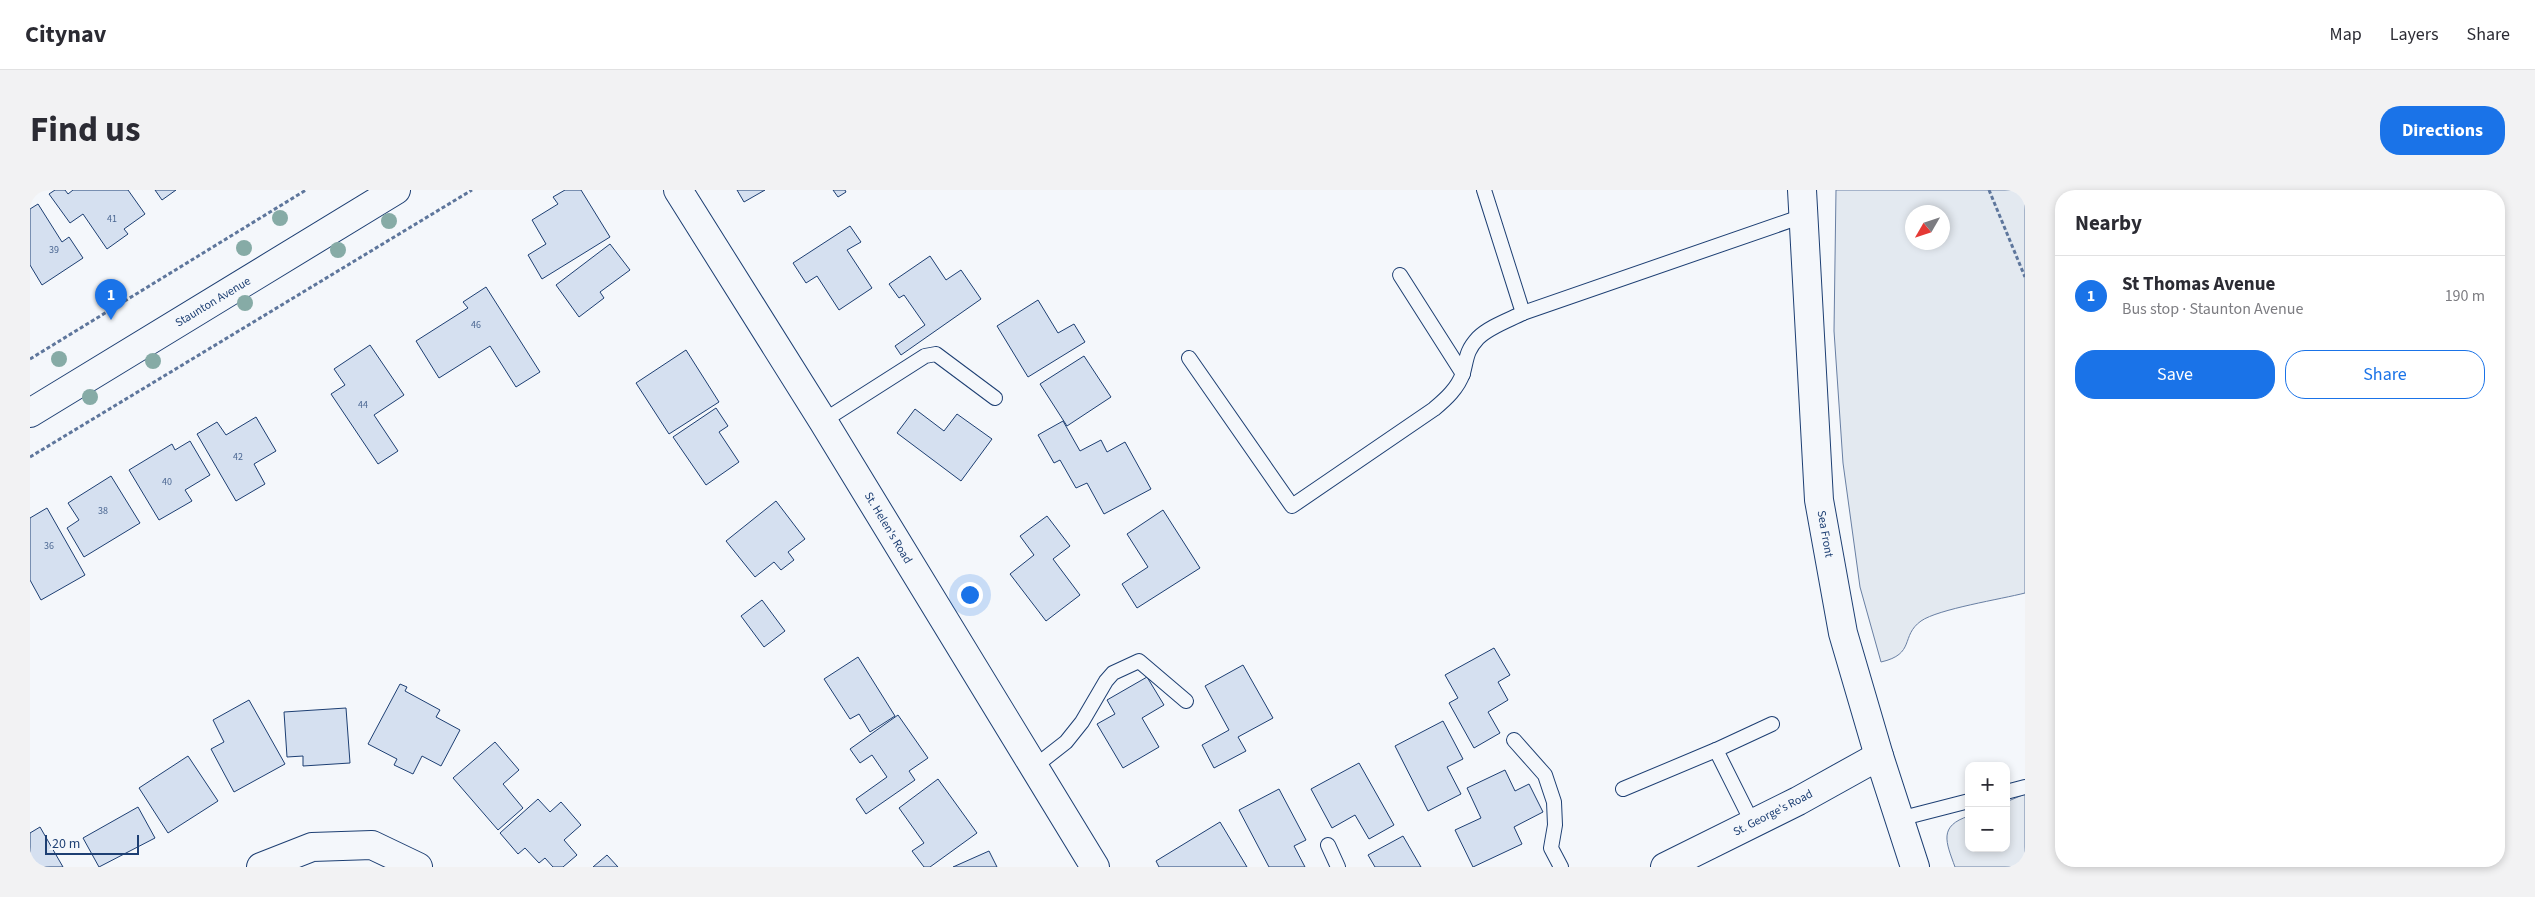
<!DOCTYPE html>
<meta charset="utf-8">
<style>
body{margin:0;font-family:"Source Sans 3",sans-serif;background:#f2f2f3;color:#2b2b33}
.controls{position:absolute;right:15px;bottom:15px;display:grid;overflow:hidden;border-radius:10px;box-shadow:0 2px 8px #0003}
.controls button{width:45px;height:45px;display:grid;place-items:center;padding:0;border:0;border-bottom:1px solid #e1e1e2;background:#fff;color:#2b2b33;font:25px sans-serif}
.compass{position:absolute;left:1875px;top:15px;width:45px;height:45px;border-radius:50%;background:#fff;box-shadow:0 2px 8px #0003;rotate:231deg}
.scale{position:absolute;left:15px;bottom:12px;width:94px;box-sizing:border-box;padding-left:5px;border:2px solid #1d3f73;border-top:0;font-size:14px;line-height:18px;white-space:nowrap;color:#1d3f73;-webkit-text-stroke:4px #f4f7fb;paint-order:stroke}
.you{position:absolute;left:939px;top:404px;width:18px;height:18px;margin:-12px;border:4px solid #fff;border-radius:50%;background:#1a73e8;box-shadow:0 0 0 8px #1a73e833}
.badge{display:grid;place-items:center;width:32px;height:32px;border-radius:50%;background:#1a73e8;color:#fff;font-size:16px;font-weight:700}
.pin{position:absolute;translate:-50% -41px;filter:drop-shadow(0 1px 2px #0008)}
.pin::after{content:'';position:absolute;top:26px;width:18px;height:15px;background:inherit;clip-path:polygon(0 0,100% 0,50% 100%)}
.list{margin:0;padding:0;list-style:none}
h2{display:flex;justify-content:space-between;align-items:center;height:65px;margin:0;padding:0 20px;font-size:21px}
h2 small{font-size:16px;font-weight:400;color:#7c7c81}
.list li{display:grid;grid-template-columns:32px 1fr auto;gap:15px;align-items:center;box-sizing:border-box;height:80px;padding:0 20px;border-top:1px solid #e1e1e2}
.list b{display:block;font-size:19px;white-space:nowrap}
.list p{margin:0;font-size:16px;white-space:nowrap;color:#7c7c81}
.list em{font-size:16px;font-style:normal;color:#7c7c81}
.actions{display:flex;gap:10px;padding:15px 20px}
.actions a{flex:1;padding:11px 0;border:1px solid #1a73e8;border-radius:20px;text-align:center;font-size:18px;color:#1a73e8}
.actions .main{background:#1a73e8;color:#fff}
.map{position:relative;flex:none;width:1995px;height:677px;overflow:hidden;border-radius:20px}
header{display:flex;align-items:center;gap:30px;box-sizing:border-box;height:70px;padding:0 25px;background:#fff;border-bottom:1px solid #e1e1e2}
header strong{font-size:24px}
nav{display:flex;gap:28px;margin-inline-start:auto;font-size:18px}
.intro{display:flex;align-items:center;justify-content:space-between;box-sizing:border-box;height:120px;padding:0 30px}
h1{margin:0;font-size:35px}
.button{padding:12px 22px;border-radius:20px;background:#1a73e8;color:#fff;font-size:18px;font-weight:700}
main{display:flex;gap:30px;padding:0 30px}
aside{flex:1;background:#fff;border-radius:20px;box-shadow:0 2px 8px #0003}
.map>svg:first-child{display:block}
.green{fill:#e3e9f0;stroke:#687fa3;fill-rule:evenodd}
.building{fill:#d5e0f0;stroke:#1d3f73}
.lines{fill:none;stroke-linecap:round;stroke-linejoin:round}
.lane-casing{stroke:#1d3f73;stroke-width:16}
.street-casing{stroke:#1d3f73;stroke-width:30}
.secondary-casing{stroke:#1d3f73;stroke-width:30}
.path{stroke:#5e769c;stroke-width:3;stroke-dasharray:4 2.5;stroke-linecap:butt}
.lane{stroke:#f4f7fb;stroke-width:14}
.street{stroke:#f4f7fb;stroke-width:28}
.secondary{stroke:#f4f7fb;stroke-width:28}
.tree{fill:#86aba6}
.labels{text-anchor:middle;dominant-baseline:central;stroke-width:4;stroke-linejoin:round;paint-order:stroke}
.number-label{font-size:10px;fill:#4b6792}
.street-label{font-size:12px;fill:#1d3f73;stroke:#f4f7fb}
</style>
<header>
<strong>Citynav</strong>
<nav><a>Map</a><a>Layers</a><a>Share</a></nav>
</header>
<div class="intro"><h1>Find us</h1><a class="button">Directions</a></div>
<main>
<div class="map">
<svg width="1995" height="677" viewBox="0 0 1995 677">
<rect width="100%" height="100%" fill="#f4f7fb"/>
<g class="green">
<path d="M 1806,0 L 1995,0 L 1995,403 C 1972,409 1908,419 1891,431 C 1870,446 1886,464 1851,472 L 1830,397 L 1813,273 L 1804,141 ZM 1882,22 L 1912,22 L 1912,52 L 1882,52 Z"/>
<path d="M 1995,604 L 1995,677 L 1925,677 C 1916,652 1908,636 1939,626 L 1939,658 L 1976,658 L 1976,612 Z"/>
</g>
<g class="building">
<path d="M 25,0 L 35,0 L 38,4 L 43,0 L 98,0 L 115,24 L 94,39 L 98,44 L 77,59 L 53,24 L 40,33 L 19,4 Z"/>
<path d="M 125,0 L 146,0 L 132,10 Z"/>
<path d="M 535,0 L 551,0 L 580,47 L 512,89 L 498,65 L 516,54 L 502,30 L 528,14 L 523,7 Z"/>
<path d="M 707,0 L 735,0 L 714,12 Z"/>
<path d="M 803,0 L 815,0 L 816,2 L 808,7 Z"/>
<path d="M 8,14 L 32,52 L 39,47 L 53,68 L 12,95 L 0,75 L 0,19 Z"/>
<path d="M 820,36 L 831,52 L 817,60 L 842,98 L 809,120 L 787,86 L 776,93 L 763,73 Z"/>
<path d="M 580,54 L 600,80 L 570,102 L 574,108 L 549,127 L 526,95 Z"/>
<path d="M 900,66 L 916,90 L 931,80 L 951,109 L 871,165 L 865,156 L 895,135 L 874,105 L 869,108 L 859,94 Z"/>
<path d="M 456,97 L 510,182 L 486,197 L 460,156 L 409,188 L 386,151 L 438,118 L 433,112 Z"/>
<path d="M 1008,110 L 1028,143 L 1044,134 L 1055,152 L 998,187 L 967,136 Z"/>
<path d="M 340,155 L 374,205 L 344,225 L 368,261 L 348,274 L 301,204 L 315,195 L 304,179 Z"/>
<path d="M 656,160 L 689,212 L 639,244 L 606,193 Z"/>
<path d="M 1054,166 L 1081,207 L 1037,236 L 1010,194 Z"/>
<path d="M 686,218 L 698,236 L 689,242 L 709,272 L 676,295 L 643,247 Z"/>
<path d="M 885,219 L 914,241 L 927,224 L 962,249 L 931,291 L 867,243 Z"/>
<path d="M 226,227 L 246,261 L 224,274 L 235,294 L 206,311 L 167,244 L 187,232 L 196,245 Z"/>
<path d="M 1033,231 L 1050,261 L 1071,250 L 1077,262 L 1095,252 L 1121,299 L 1074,324 L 1057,293 L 1046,298 L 1030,270 L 1024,273 L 1008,245 Z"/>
<path d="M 160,251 L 180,285 L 155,300 L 162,311 L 129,330 L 99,280 L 142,254 L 145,260 Z"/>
<path d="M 81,286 L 110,333 L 54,367 L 37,338 L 49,330 L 38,313 Z"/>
<path d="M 746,311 L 775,349 L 758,362 L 764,370 L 751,380 L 744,372 L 725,387 L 696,351 Z"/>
<path d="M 17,318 L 55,385 L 11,410 L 0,390 L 0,328 Z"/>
<path d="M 1133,320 L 1170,378 L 1107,418 L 1092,394 L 1118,377 L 1097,344 Z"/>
<path d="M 1017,326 L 1040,356 L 1023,369 L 1050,405 L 1016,431 L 980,384 L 1004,365 L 990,346 Z"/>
<path d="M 732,410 L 755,441 L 734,457 L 711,426 Z"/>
<path d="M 1464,458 L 1480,485 L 1468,492 L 1478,510 L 1458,522 L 1470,543 L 1444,558 L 1419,513 L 1428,508 L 1415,485 Z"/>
<path d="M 828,467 L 865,526 L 840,542 L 829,524 L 820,529 L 794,489 Z"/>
<path d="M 1213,475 L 1243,528 L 1208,547 L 1216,561 L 1184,578 L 1172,555 L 1199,540 L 1175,496 Z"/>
<path d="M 1117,487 L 1134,515 L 1112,528 L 1129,557 L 1093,578 L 1067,534 L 1085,524 L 1077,510 Z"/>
<path d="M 370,494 L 377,497 L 375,501 L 410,520 L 406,527 L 430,540 L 411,576 L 392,566 L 383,584 L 364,575 L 367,569 L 338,554 Z"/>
<path d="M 219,510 L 255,574 L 204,602 L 181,559 L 194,552 L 183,530 Z"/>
<path d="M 316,518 L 320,573 L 273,576 L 273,566 L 257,567 L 254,522 Z"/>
<path d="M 868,525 L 898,568 L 879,581 L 885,590 L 836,624 L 826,609 L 857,587 L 842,565 L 830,573 L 820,559 Z"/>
<path d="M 1413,531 L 1433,569 L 1417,577 L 1431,604 L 1398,621 L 1365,556 Z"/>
<path d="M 465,552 L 489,580 L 473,594 L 493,618 L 468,640 L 423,588 Z"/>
<path d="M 158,566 L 188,611 L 138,643 L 109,598 Z"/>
<path d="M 1329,573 L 1364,635 L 1339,649 L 1325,625 L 1302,638 L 1281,599 Z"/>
<path d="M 1475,580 L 1485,601 L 1499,594 L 1513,622 L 1484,637 L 1492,654 L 1443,677 L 1425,640 L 1451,628 L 1437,598 Z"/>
<path d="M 908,589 L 947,643 L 900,677 L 894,677 L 882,661 L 894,653 L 869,618 Z"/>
<path d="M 1249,599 L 1276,650 L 1264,656 L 1275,677 L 1239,677 L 1209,620 Z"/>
<path d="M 508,609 L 520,622 L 531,612 L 551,635 L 534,650 L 547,665 L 533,677 L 523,677 L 515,668 L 509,673 L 495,658 L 488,664 L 470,643 Z"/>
<path d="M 108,617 L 125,648 L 69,677 L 53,648 Z"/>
<path d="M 1190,632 L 1217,677 L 1129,677 L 1126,671 Z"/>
<path d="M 10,637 L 33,677 L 0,677 L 0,643 Z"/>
<path d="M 1373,646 L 1391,677 L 1345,677 L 1338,665 Z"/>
<path d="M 959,661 L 967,677 L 923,677 Z"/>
<path d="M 577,665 L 588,677 L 563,677 Z"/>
</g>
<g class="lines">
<g class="lane-casing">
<g id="lane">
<path d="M 1454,0 L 1493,123"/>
<path d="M 1370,85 L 1433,184"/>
<path d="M 1159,168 L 1262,316 L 1404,219 C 1416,209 1428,198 1433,183 C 1437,168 1436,161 1448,148 C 1459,137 1479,130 1493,123 L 1773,26"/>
<path d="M 793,231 L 895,166 L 906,164 L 965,208"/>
<path d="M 1484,550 L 1515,585 L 1524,612 L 1525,635 L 1521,658 L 1531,677"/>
<path d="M 1004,577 L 1036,552 L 1052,532 L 1076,491 L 1083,483 L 1109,471 L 1156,511"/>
<path d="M 1593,599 L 1686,560"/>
<path d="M 1976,602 L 1995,597"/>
<path d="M 1869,629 L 1939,611"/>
<path d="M 1723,634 L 1686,560 L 1742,534"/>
<path d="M 1298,655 L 1308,677"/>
</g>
</g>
<g class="street-casing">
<g id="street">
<path d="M 648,0 L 793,231 L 1065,677"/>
<path d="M 0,223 L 366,0"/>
<path d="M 231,677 L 282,657 L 342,655 L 388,677"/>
<path d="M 1635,677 L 1768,611 L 1849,566"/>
</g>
</g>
<g class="secondary-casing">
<path id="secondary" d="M 1772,0 L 1789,310 L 1813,443 L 1849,566 L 1885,677"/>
</g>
<g class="path">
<path d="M 1959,0 L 1995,87"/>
<path d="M 0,169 L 276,0"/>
<path d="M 0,267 L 442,0"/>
</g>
<use href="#lane" class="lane"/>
<use href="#street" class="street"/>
<use href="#secondary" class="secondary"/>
</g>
<g class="tree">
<circle cx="250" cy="28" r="8"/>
<circle cx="359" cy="31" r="8"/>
<circle cx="214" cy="58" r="8"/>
<circle cx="308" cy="60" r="8"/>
<circle cx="215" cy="113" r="8"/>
<circle cx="29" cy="169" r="8"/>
<circle cx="123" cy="171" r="8"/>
<circle cx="60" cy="207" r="8"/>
</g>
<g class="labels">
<g class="number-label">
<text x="82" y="29">41</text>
<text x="24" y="60">39</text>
<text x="446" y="135">46</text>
<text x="333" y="215">44</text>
<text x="208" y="267">42</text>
<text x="137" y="292">40</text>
<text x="73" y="321">38</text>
<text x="19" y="356">36</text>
</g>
<g class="street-label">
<text transform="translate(183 112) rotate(-31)">Staunton Avenue</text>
<text transform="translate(858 338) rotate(59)">St. Helen's Road</text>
<text transform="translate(1795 344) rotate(80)">Sea Front</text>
<text transform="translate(1743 623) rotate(-27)">St. George's Road</text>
</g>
</g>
</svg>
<div class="controls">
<button>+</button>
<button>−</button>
</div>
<svg class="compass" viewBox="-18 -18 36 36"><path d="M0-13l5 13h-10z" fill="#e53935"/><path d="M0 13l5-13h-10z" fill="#7c7c81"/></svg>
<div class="scale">20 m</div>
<div class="you"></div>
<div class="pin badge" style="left:81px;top:130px">1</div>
</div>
<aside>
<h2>Nearby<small></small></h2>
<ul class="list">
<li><span class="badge">1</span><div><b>St Thomas Avenue</b><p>Bus stop · Staunton Avenue</p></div><em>190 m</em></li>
</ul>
<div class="actions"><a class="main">Save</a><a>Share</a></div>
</aside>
</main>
